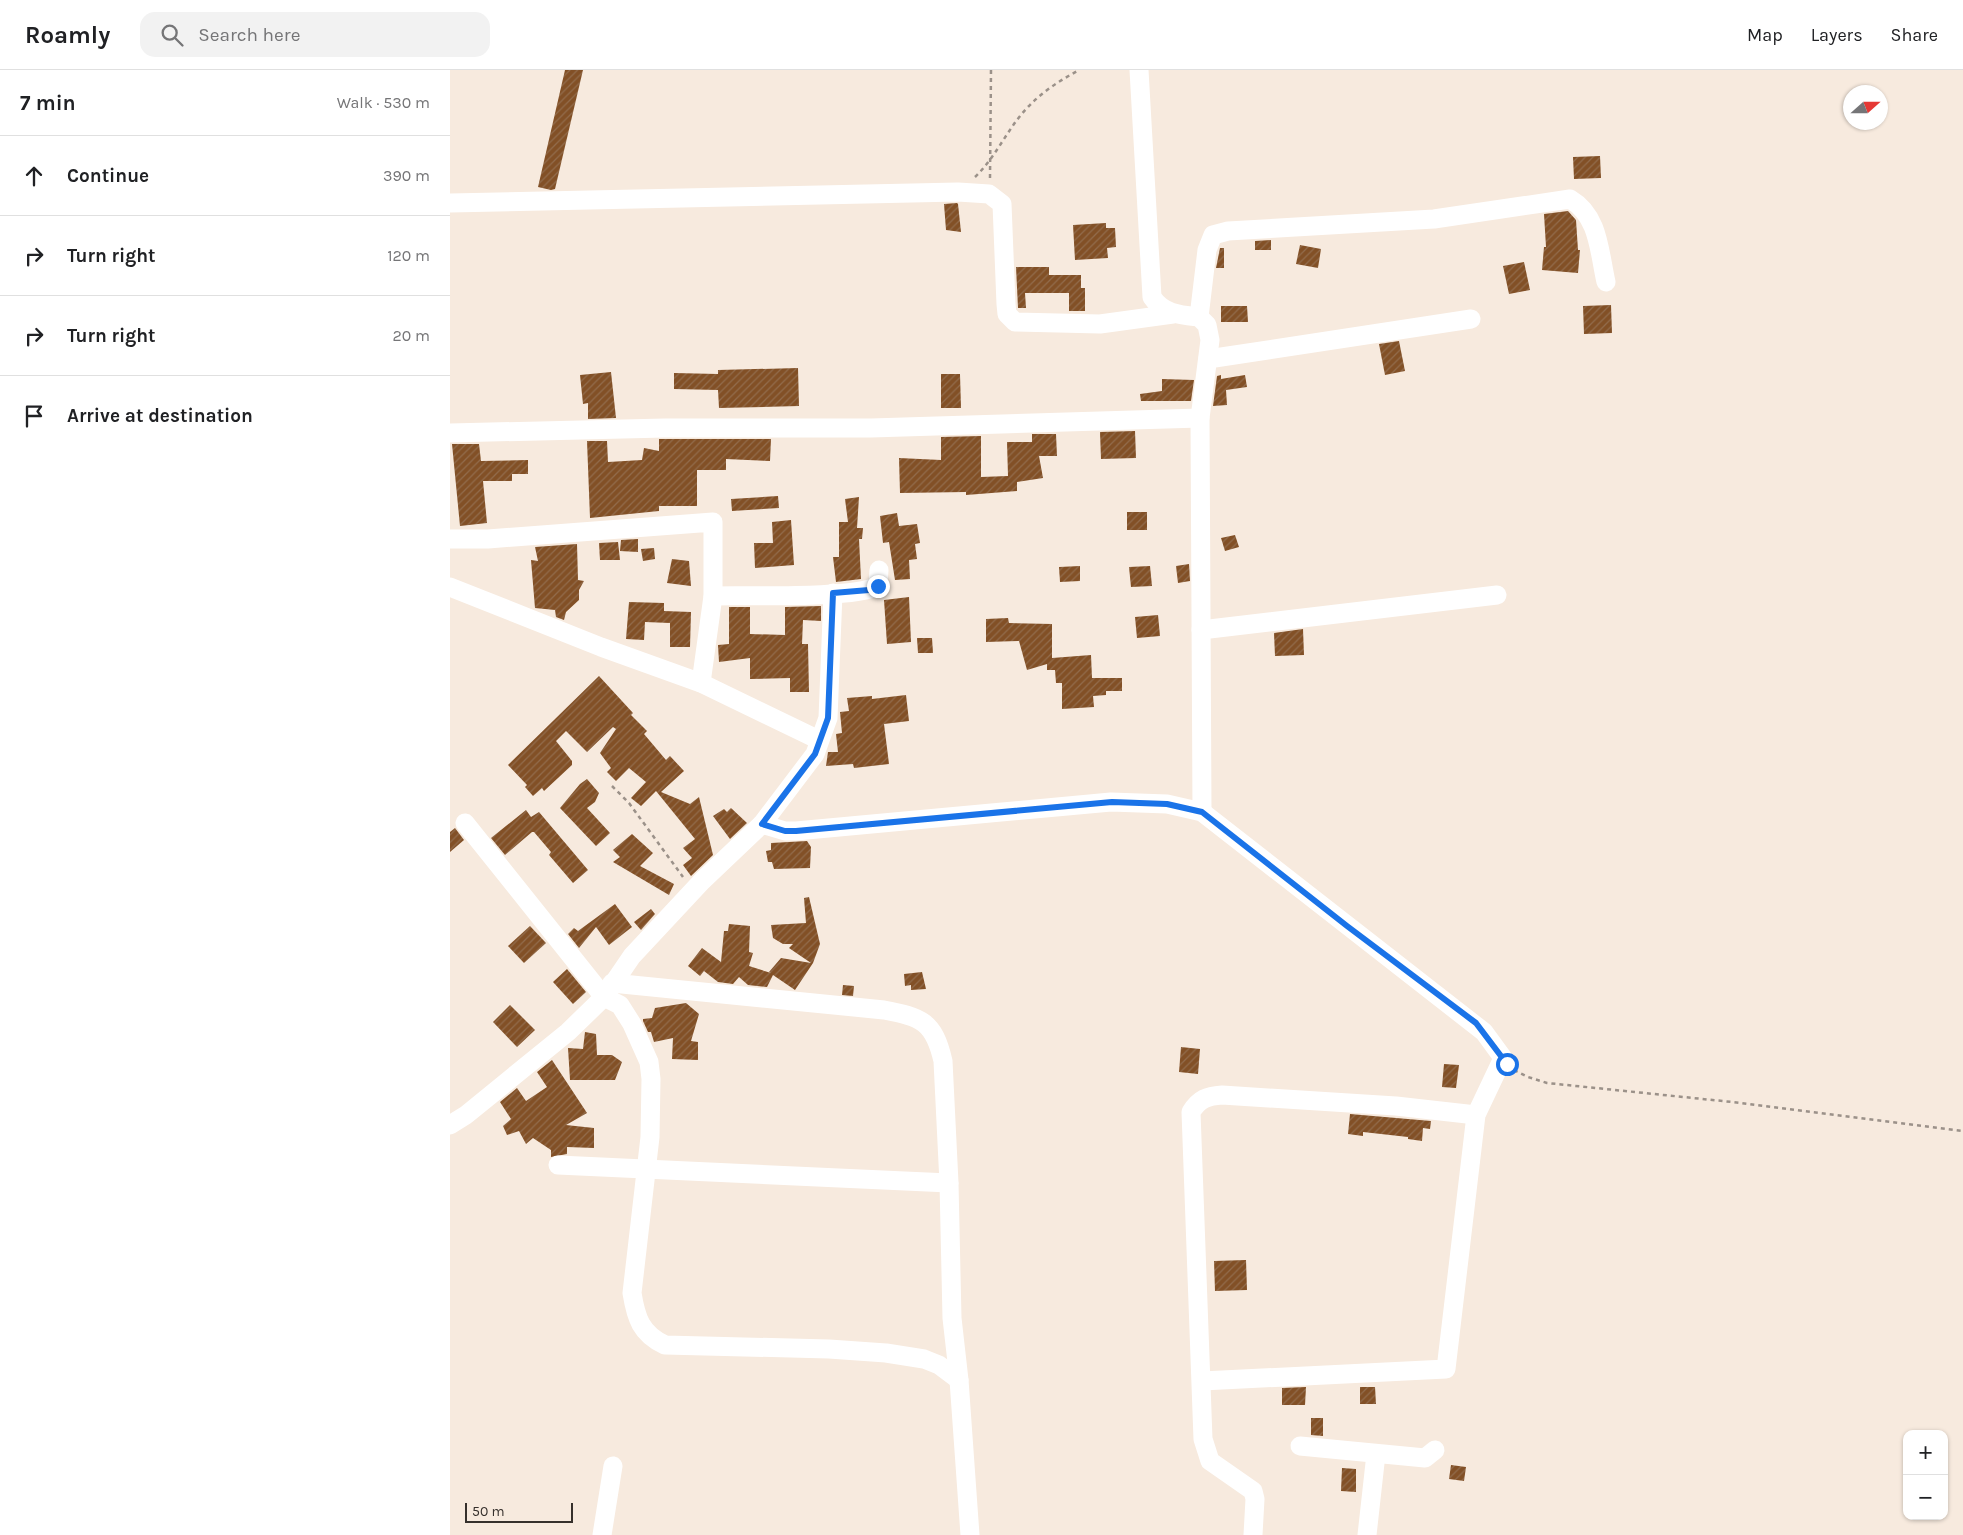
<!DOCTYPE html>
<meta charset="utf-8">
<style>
body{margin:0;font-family:Karla,sans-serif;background:#f2f2f2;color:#202124}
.controls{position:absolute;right:15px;bottom:15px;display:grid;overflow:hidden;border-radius:10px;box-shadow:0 1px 4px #0004}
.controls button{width:45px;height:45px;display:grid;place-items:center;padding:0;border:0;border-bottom:1px solid #e0e0e0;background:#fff;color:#202124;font:25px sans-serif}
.compass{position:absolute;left:1393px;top:15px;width:45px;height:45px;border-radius:50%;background:#fff;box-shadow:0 1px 4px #0004;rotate:69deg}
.scale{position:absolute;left:15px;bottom:12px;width:108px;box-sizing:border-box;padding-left:5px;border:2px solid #36302c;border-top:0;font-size:14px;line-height:18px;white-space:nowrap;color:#36302c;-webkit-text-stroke:4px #f7eade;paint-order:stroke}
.stop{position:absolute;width:15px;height:15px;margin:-11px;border:4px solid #1a73e8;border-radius:50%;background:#fff}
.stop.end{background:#1a73e8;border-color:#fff;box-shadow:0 1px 5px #0008}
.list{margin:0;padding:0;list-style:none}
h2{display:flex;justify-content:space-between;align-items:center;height:65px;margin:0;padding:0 20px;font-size:21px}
h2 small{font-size:16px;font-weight:400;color:#757577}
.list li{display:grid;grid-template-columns:32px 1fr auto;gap:15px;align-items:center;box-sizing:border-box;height:80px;padding:0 20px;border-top:1px solid #e0e0e0}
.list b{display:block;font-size:19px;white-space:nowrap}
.list em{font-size:16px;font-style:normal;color:#757577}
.icon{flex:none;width:28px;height:28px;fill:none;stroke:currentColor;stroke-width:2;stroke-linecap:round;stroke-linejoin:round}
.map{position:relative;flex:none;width:1513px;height:1465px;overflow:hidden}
header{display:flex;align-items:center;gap:30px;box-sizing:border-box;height:70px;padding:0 25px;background:#fff;border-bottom:1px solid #e0e0e0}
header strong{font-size:24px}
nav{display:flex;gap:28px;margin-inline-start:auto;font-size:18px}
.search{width:350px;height:45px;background:#f2f2f2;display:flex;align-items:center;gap:12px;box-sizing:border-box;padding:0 18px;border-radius:15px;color:#757577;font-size:19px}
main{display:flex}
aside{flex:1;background:#fff}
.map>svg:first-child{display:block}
.building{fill:url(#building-hatch)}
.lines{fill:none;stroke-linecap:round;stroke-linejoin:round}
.path{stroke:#9b9189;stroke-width:2.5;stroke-dasharray:4 4;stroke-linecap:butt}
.minor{stroke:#fff;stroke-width:19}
.route{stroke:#1a73e8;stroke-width:6}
</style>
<header>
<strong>Roamly</strong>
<div class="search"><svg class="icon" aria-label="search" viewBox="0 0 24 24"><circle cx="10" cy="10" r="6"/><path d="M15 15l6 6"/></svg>Search here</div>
<nav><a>Map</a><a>Layers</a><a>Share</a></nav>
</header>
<main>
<aside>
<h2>7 min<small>Walk · 530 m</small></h2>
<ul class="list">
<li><svg class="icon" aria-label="ahead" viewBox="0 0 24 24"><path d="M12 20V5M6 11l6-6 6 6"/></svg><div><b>Continue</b></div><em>390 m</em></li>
<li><svg class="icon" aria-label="right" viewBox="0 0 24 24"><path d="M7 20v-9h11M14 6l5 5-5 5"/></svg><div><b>Turn right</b></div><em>120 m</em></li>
<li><svg class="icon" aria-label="right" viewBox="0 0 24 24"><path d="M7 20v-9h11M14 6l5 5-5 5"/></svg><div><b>Turn right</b></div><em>20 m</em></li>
<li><svg class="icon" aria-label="arrive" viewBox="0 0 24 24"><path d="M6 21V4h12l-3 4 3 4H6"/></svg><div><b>Arrive at destination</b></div></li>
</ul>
</aside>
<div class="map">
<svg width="1513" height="1465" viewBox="0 0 1513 1465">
<defs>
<pattern id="building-hatch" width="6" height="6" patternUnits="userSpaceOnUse" patternTransform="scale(1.25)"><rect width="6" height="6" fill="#825026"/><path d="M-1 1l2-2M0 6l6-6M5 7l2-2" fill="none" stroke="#926c4c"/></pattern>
</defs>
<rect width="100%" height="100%" fill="#f7eade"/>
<g class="building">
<path d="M 115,0 L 133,0 L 105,119 L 101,120 L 88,117 Z"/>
<path d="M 1150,86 L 1151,108 L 1124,109 L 1123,87 Z"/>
<path d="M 507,133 L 508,134 L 511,162 L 496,160 L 494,134 Z"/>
<path d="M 1118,141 L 1126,150 L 1128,180 L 1130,180 L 1128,203 L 1092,200 L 1094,177 L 1096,177 L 1094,144 Z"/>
<path d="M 656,153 L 656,158 L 665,158 L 666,177 L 657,178 L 658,188 L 625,190 L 623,155 Z"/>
<path d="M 821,170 L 821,180 L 805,180 L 805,171 Z"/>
<path d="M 850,175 L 871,179 L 868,198 L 846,194 Z"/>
<path d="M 770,178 L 774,178 L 774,198 L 766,198 Z"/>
<path d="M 1074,192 L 1080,220 L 1059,224 L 1053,196 Z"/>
<path d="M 566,197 L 599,197 L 599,205 L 631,205 L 631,218 L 635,218 L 635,241 L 619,241 L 619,223 L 575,223 L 576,238 L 568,238 Z"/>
<path d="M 1161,235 L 1162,263 L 1134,264 L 1133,236 Z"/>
<path d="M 771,236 L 797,236 L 798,252 L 771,252 Z"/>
<path d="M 949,271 L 955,301 L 935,305 L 929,274 Z"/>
<path d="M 348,298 L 349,336 L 269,338 L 268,320 L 224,319 L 224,303 L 268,304 L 268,300 Z"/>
<path d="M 161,302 L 166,348 L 138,349 L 138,333 L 133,334 L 130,305 Z"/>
<path d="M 491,304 L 510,304 L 511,338 L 491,338 Z"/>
<path d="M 771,305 L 771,309 L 795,305 L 797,317 L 776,320 L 777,335 L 763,336 L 767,306 Z"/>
<path d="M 712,309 L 744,310 L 741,331 L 691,331 L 690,324 L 712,321 Z"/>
<path d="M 685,361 L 686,388 L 651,389 L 650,362 Z"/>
<path d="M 582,364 L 606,364 L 607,386 L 589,386 L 593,408 L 567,412 L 567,421 L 516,425 L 516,422 L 450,423 L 449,388 L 491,390 L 491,367 L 531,366 L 531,407 L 558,406 L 557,372 L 582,372 Z"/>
<path d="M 209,369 L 321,369 L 320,391 L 276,389 L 276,400 L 247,400 L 247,436 L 209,436 L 209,441 L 140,448 L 137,371 L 157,371 L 158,392 L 192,390 L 194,378 L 209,381 Z"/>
<path d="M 2,374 L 29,374 L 31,391 L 78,390 L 78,404 L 62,404 L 62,411 L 33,411 L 37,453 L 10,456 Z"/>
<path d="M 328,426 L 329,438 L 282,441 L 281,429 Z"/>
<path d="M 409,427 L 407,458 L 413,458 L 412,469 L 409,469 L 411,509 L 386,512 L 383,487 L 389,487 L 389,452 L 398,452 L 395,429 Z"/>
<rect x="677" y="442" width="20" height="18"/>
<path d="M 447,443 L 449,456 L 467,454 L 470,473 L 465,474 L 467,489 L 459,490 L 460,509 L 445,510 L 439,472 L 433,473 L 430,446 Z"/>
<path d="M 341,450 L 344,495 L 305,498 L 304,473 L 323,473 L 322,452 Z"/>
<path d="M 785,465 L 789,477 L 775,481 L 771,468 Z"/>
<path d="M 188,469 L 188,482 L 170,481 L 171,470 Z"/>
<path d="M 168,472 L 170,490 L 150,490 L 149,473 Z"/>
<path d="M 127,474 L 128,510 L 134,511 L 129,520 L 129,530 L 116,542 L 114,550 L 106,547 L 105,540 L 85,538 L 81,490 L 88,491 L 85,477 Z"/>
<path d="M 204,478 L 205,489 L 193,491 L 191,479 Z"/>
<path d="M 222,489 L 239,491 L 241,516 L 217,513 Z"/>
<path d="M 739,494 L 740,511 L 728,513 L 726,496 Z"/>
<path d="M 630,496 L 630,511 L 610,512 L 609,497 Z"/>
<path d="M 700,496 L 702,516 L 681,517 L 679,497 Z"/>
<path d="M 459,527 L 461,572 L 437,574 L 434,530 Z"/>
<path d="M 179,532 L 214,533 L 214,541 L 241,542 L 240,577 L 220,577 L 220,553 L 195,552 L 194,570 L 176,569 Z"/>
<path d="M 371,536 L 371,551 L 353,550 L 352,574 L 358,574 L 359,622 L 340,622 L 340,608 L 300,609 L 300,588 L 269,592 L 268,575 L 279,574 L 279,537 L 300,537 L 300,564 L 335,565 L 335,537 Z"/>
<path d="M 708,545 L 710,566 L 687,568 L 685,547 Z"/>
<path d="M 558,548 L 559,553 L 602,554 L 602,588 L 641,585 L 642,608 L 672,608 L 672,621 L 656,621 L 656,625 L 643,626 L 644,637 L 612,639 L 612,613 L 606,613 L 605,600 L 597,600 L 597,594 L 577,600 L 569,571 L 536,572 L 536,549 Z"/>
<path d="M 853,559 L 854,585 L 825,586 L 824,563 Z"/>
<path d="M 467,568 L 482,568 L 483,583 L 468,583 Z"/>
<path d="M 149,606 L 183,643 L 181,645 L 197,661 L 194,664 L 216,690 L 220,686 L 234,701 L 211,722 L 240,734 L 249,727 L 263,785 L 241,806 L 233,795 L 242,788 L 233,778 L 245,769 L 206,721 L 191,736 L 181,728 L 196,712 L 179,698 L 166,711 L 157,702 L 161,698 L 150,683 L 166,659 L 163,657 L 137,682 L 116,661 L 106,671 L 122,691 L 122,695 L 94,721 L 92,718 L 83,726 L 75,717 L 77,715 L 58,695 Z"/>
<path d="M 456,625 L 459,651 L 434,654 L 439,694 L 404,698 L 403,694 L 376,696 L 378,682 L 388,682 L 386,664 L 392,663 L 390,642 L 399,641 L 397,628 L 422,626 L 422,629 Z"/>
<path d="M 137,709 L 149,723 L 145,732 L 137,738 L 160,763 L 146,776 L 110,738 L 130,714 Z"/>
<path d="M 281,738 L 297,753 L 280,769 L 263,746 L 274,739 L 277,742 Z"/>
<path d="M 76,740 L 81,747 L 89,742 L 138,800 L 123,813 L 99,785 L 101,782 L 84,762 L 82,762 L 55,785 L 41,768 Z"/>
<path d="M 5,758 L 14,770 L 0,782 L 0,762 Z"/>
<path d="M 182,764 L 203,783 L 190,796 L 224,814 L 219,825 L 163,792 L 170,787 L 163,780 Z"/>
<path d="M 357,771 L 361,777 L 360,798 L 324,799 L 322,792 L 318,792 L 316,781 L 321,780 L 321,773 Z"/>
<path d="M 359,827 L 370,874 L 363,893 L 345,920 L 323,905 L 317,917 L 298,915 L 289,907 L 283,914 L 268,912 L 254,901 L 250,906 L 238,896 L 252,878 L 271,892 L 274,861 L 278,861 L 279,854 L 300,856 L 299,882 L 303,883 L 299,896 L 321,903 L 319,902 L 331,888 L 361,893 L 339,878 L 343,874 L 333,874 L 323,868 L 321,855 L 356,853 L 354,828 Z"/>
<path d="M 165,834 L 182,857 L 159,875 L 146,857 L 129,878 L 118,864 L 124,858 L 128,861 Z"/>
<path d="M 201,839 L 205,844 L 191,860 L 184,852 Z"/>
<path d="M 80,856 L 96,873 L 74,893 L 58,876 Z"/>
<path d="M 117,899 L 136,922 L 123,934 L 103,912 Z"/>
<path d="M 472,902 L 476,919 L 461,920 L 461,915 L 455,916 L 454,904 Z"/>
<path d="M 393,915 L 404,916 L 403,926 L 392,925 Z"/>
<path d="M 236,933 L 249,944 L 241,971 L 248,972 L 248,990 L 222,989 L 223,968 L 204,972 L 201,962 L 198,962 L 193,951 L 193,949 L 202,948 L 205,938 Z"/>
<path d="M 60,935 L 85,960 L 67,977 L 43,952 Z"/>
<path d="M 135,962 L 146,964 L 147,985 L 162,985 L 172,992 L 165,1010 L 120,1010 L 118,978 L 133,979 Z"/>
<path d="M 731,977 L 750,979 L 748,1004 L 729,1002 Z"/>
<path d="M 102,990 L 137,1043 L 116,1055 L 144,1058 L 144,1078 L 117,1077 L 117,1084 L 101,1087 L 101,1080 L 83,1068 L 76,1074 L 69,1061 L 57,1065 L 53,1056 L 61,1049 L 50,1032 L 67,1018 L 76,1031 L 97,1017 L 87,1002 Z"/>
<path d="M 994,994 L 1009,995 L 1006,1018 L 992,1017 Z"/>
<path d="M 900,1044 L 981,1051 L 980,1059 L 973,1058 L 972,1071 L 958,1069 L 958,1067 L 913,1062 L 913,1066 L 898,1064 Z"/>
<path d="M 796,1190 L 797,1220 L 765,1221 L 764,1191 Z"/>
<path d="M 856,1317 L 855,1335 L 832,1335 L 832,1318 Z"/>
<path d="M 910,1317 L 925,1317 L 926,1334 L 910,1334 Z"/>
<path d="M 861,1348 L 873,1348 L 873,1366 L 861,1365 Z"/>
<path d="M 1001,1395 L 1016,1397 L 1014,1411 L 999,1409 Z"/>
<path d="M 892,1398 L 906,1399 L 906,1422 L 891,1421 Z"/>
</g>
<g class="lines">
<g class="path">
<path d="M 525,107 C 547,86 558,57 579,36 C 593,21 611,10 629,0"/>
<path d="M 540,108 L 541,0"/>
<path d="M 162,716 L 179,733 L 233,807"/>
<path d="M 1064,1000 L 1078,1007 L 1097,1013 L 1282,1032 L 1513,1061"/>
</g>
<g class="minor">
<path d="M 689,0 L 702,227 C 713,244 730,245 749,247 L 757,255 L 760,270 L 750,348 L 752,742"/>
<path d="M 0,133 L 508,122 L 539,124 L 552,134 L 556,234 L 557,244 L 565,252 L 650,254 L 723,244"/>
<path d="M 749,247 L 757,180 L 763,165 L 778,161 L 984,149 L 1120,129 C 1149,146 1149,181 1156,212"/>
<path d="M 758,289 L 1021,249"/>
<path d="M 0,363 L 215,358 L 421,358 L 750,348"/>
<path d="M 0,469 L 38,469 L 263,452 L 263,526 L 251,613"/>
<path d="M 0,517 L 151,577 L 251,613 L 369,670"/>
<path d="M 263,526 C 297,525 403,529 428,516 L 429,500"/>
<path d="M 751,560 L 1047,525"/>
<path d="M 15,753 L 154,927 L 170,935 L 182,954 L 199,992 L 201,1009 L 200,1067 L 182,1223 C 186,1248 191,1264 215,1275 L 379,1279 L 436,1283 L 474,1289 L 489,1295 L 509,1310"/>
<path d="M 312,754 L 335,761 L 346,761 L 661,732 L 717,734 L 752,742 L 1034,962 L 1053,988 L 1026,1045 L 996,1299 L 752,1311"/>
<path d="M 162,913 L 434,940 C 471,947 484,951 493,991 L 499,1113 L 502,1248 L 509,1310 L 520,1465"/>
<path d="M 0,1055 L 16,1045 L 118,962 L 154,927 L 182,886 L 252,811 L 312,754 L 365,684 L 378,648 L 383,523"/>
<path d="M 108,1095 L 499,1113"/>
<path d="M 850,1376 L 975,1388 L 985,1380"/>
<path d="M 152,1465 L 163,1396"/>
<path d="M 803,1465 L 805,1429 L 803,1421 L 760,1391 L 753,1369 L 741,1042 C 749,1029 757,1026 772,1025 L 946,1036 L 1026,1045"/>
<path d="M 917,1465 L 926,1384"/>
</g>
</g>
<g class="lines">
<path class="route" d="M 428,516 L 419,520 L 383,523 L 378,648 L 365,684 L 312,754 L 335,761 L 346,761 L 662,732 L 717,734 L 752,742 L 897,856 L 1026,953 L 1057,994"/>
</g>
</svg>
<div class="controls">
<button>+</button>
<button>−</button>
</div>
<svg class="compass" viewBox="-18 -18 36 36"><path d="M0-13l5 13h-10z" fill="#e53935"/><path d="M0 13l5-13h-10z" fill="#757577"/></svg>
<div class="scale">50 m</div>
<div class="stop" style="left:1057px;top:994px"></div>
<div class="stop end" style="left:428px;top:516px"></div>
</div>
</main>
